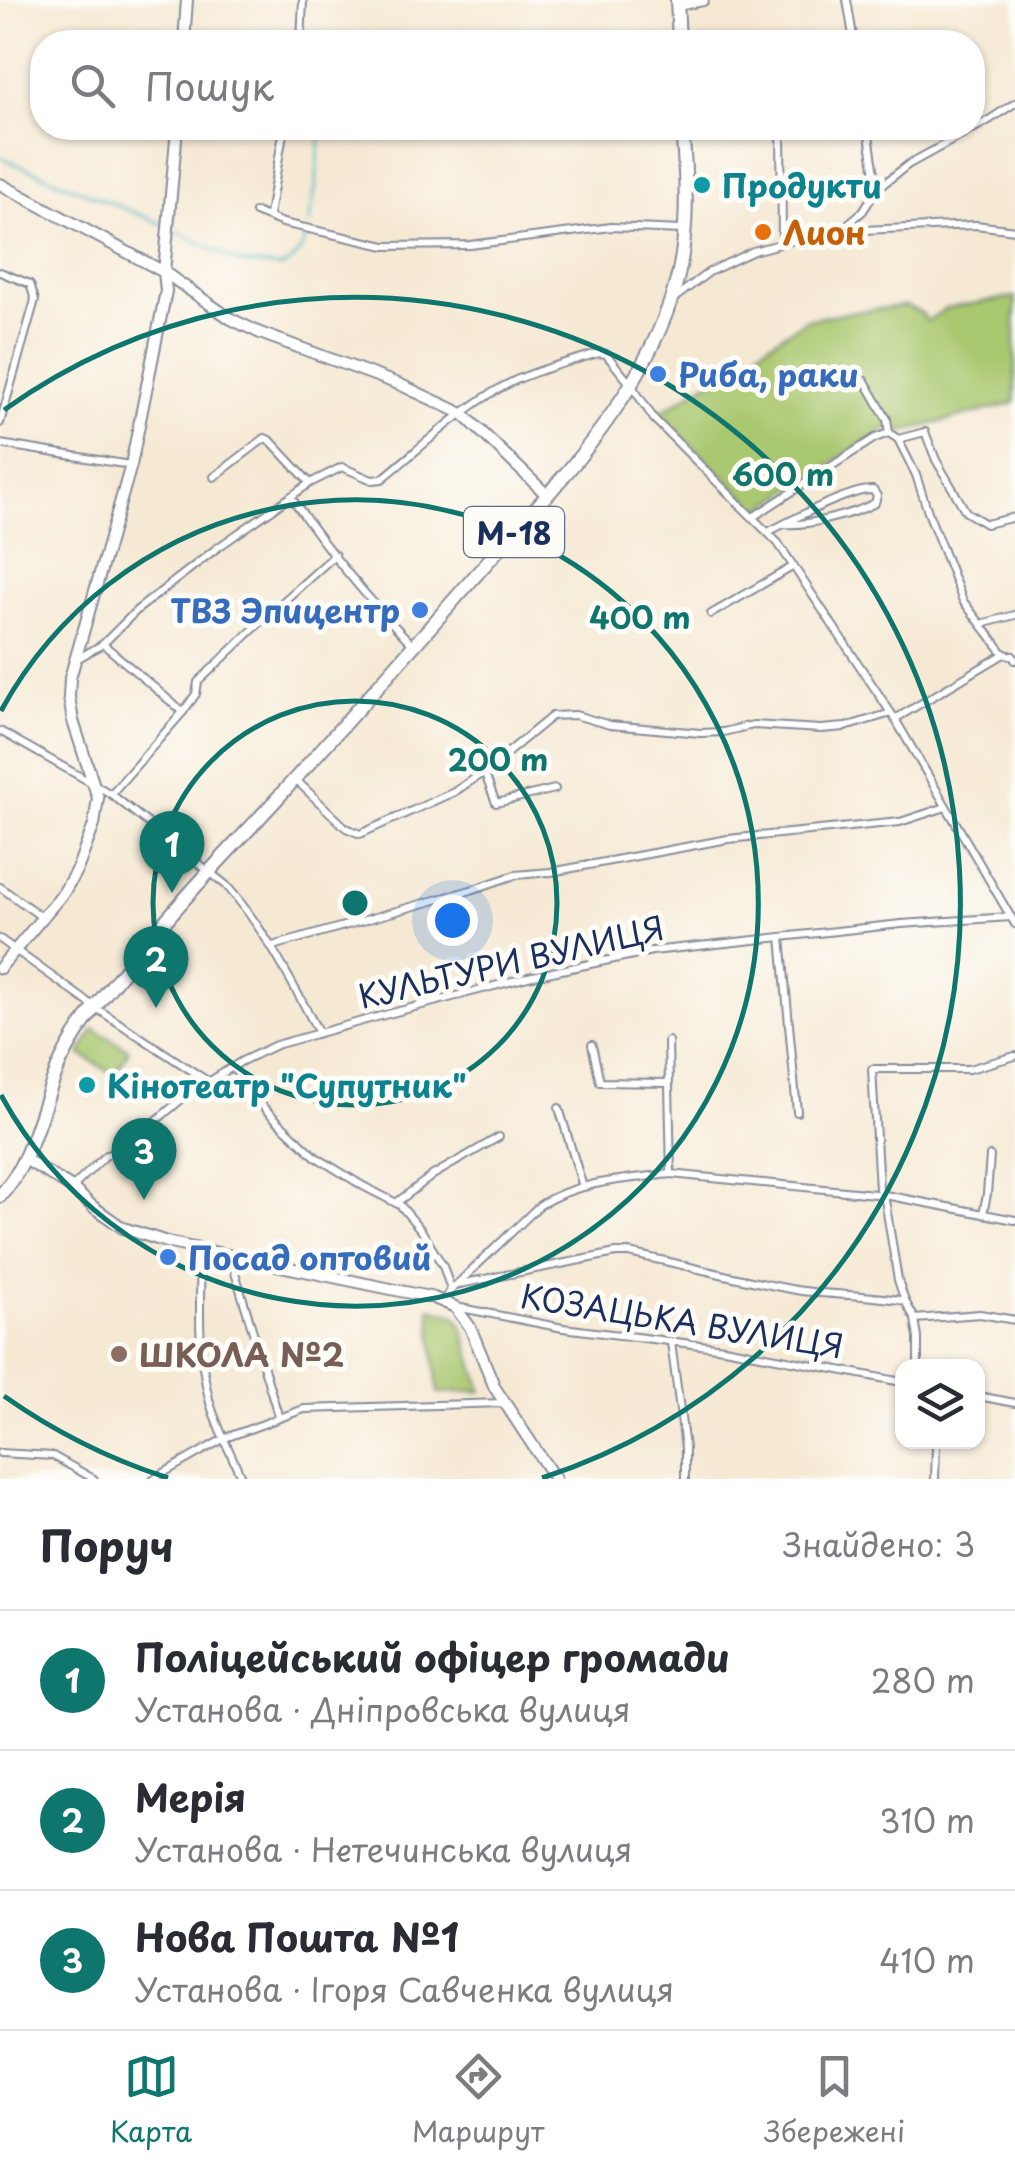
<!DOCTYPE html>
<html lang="uk">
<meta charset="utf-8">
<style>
body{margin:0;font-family:"Playpen Sans",sans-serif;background:#f7f7f7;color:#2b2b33}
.controls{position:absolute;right:30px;bottom:30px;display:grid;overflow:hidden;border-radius:20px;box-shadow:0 2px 8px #0004}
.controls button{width:90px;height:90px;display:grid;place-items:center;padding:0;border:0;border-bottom:2px solid #e1e1e2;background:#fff;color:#2b2b33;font:50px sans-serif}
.you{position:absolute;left:452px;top:920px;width:35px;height:35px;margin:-25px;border:8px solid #fff;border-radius:50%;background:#1a73e8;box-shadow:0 0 0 15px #1a73e833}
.badge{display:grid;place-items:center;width:65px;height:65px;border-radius:50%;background:#0f766e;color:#fff;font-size:32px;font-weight:700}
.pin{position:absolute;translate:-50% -82px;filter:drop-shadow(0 2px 5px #0008)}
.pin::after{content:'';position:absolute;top:52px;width:35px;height:30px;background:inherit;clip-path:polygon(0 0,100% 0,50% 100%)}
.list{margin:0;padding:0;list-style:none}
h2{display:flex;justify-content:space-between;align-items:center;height:130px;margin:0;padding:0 40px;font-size:42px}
h2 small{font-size:32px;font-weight:400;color:#7c7c81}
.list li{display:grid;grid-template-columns:65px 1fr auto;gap:30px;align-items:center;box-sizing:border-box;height:140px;padding:0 40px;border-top:2px solid #e1e1e2}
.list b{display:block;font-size:38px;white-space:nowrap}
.list p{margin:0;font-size:32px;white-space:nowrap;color:#7c7c81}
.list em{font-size:32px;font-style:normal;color:#7c7c81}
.icon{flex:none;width:55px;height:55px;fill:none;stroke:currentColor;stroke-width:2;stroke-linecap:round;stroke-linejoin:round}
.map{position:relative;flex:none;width:1015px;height:1479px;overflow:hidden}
.search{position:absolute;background:#fff;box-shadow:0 2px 8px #0004;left:30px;right:30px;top:30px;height:110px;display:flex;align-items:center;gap:25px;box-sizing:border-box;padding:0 35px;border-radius:40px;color:#7c7c81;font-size:38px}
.sheet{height:550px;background:#fff}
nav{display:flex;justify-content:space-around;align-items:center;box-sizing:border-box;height:140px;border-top:2px solid #e1e1e2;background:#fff;font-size:28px;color:#7c7c81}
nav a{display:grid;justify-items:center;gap:5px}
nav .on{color:#0f766e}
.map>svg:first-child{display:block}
.green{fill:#aac870;stroke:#627c67;stroke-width:2.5}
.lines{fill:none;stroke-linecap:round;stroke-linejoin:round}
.stream{stroke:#4bb8c5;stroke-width:2.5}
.street-casing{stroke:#888c99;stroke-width:10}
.secondary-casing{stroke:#888c99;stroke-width:14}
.highway-casing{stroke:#888c99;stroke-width:16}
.street{stroke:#fff;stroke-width:6}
.secondary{stroke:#fff;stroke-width:10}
.highway{stroke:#fff;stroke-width:12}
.ring{fill:none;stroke:#0f766e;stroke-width:5}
.culture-dot{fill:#0f9aa8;stroke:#fdfcf7;stroke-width:4}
.food-dot{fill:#e8710a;stroke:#fdfcf7;stroke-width:4}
.shop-dot{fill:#3f7fe0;stroke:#fdfcf7;stroke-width:4}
.education-dot{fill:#8d6e63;stroke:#fdfcf7;stroke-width:4}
.labels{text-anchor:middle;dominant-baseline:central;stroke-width:10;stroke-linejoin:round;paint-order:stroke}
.shield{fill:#fdfcf7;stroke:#5f6c8c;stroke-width:2.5}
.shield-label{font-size:30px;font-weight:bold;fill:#1b2f5e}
.culture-label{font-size:32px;font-weight:bold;fill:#0d838f;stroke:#fdfcf7;text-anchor:start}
.food-label{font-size:32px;font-weight:bold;fill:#c56008;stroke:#fdfcf7;text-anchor:start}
.shop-label{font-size:32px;font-weight:bold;fill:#366cbe;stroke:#fdfcf7;text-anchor:start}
.street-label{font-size:32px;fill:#1b2f5e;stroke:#fdfcf7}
.education-label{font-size:32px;font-weight:bold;fill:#785e54;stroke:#fdfcf7;text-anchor:start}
.centre{fill:#0f766e;stroke:#fdfcf7;stroke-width:5}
.ring-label{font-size:30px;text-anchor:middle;font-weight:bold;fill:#0f766e;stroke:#fdfcf7;stroke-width:10;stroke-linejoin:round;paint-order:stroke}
</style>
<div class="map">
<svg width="1015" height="1479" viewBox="0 0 1015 1479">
<rect width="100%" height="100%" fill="#fdfcf7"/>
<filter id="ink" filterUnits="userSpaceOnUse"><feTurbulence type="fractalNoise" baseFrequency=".01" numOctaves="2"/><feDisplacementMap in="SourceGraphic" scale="20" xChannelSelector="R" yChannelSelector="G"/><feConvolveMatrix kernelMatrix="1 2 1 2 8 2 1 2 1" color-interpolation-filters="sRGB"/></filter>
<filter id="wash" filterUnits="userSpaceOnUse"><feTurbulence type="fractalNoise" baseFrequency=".0048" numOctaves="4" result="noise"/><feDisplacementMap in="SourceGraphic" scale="40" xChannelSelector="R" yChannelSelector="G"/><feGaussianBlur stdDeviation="2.25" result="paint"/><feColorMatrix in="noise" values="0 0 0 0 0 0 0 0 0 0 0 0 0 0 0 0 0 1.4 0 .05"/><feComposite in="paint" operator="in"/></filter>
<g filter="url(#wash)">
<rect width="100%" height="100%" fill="#f6e9d4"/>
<g class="green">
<path d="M 1015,297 L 1015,403 L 898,433 L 888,428 L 759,510 L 658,414 L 806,320 L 837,314 L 906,306 L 920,312 L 927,321 L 947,308 Z"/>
<path d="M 94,1029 L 129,1050 L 115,1075 L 80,1054 Z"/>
<path d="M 430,1308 L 455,1315 L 461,1324 L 482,1391 L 438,1393 Z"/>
</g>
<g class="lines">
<g class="stream">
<path d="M 0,157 L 162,224"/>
<path d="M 309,223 L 316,186 L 321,128"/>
<path d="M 173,229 L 240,263 L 280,267 C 295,263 303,248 307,234"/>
</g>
</g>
</g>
<g filter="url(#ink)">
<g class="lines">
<g class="street-casing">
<g id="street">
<path d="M 847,0 L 854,42"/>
<path d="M 301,42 L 303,0"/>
<path d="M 781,128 L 782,243"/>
<path d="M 868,128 L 877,188"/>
<path d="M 255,212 L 283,223 L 385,246 L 470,245 L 611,227 L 682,230"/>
<path d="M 269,215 L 284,128"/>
<path d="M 841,230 L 863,211 L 877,189 L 909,164 L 989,120 L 1015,103"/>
<path d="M 0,272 L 30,284 L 35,300 L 0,423"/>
<path d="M 672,300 L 709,272 L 753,251 L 811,236 L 840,231 L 976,225 L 1015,230"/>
<path d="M 865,381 L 887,419 L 889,433"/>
<path d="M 898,439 L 916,475 L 929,515 L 963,601 L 1004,654 L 1013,656 L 1015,660"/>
<path d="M 898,439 L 925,432 L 936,460 L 966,512 L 986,524 L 1015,517"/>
<path d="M 0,444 L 130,465"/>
<path d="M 214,477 L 265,438 L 271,441 L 310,483"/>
<path d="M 291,497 C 327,550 369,601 414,646"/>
<path d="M 753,517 L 875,438 L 889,433 L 898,439"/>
<path d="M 768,532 C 790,521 851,488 873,490 L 877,496 L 875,503 C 854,514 809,526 784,524"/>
<path d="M 711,614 L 794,566"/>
<path d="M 981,624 L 1015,615"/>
<path d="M 103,644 L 183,712 L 111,794"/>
<path d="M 77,659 L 103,644 L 137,610 L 217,548 L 310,483 L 342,467 L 372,480 L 382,479 C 423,446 468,402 516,380 C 543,368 571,361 599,353 L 606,354 L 632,386 L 654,419 L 778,543 L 895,719 L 1015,924"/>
<path d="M 183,712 L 196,694 L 198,682 L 266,617 L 335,555"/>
<path d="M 895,719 L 1004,654"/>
<path d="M 0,731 L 111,794 L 226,885 C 265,929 291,981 319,1033"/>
<path d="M 484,772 L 496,803 L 555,789"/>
<path d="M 296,780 L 346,828 L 360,834 L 454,792 L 484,772 L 552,716 L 575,715 L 610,725 L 701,733 L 723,732 L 753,725 L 821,729 L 845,727 L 891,713"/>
<path d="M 0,887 L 43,918"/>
<path d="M 781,937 L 797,1112"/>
<path d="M 0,939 L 96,1008 L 209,1082"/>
<path d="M 273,946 L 471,890 L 515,875 L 551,872 L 728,839 L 900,822 L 946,807"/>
<path d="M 668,1041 L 671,1174"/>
<path d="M 592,1045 L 600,1082 L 667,1083"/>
<path d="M 232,1067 L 266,1110 L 316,1157 L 363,1186 L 400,1205 L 421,1230 L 443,1266 L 451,1290"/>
<path d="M 559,1108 L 583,1187"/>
<path d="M 72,1188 L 106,1155 L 119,1152 L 183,1098 L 242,1061 L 276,1045 L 373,1018 L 528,977 L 652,951 L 901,924 L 1011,917"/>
<path d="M 396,1203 L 433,1175 L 499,1137"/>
<path d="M 983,1214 L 987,1194 L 990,1156"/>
<path d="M 201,1250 C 200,1299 197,1351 209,1399 C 216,1426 231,1453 242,1479"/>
<path d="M 230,1256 L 279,1418"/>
<path d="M 460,1284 L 616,1253 L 629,1253 C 685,1265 740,1280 796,1290 C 833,1296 869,1294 905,1301"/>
<path d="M 443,1301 L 451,1290 L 540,1205 C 577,1181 628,1179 671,1174 L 885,1195 L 1015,1220"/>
<path d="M 456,1307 L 563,1328 L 724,1348 L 902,1382"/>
<path d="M 915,1319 L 980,1314 L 1015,1320"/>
<path d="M 671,1342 L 685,1448 L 685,1479"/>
<path d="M 918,1366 L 918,1338 L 915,1319 L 905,1301 L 898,1280 L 885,1200 L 879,1189 L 872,1069 L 969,1069 L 1015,1056"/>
<path d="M 978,1396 L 1015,1403"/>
<path d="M 0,1453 L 53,1456 L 94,1479"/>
<path d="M 153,1479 L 225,1438 L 304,1409 L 504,1403"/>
<path d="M 935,1479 L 936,1447"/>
</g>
</g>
<g class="secondary-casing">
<g id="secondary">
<path d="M 677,5 L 703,0"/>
<path d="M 184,42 L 187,0"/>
<path d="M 0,184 L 164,272 L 231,319 L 260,333 L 401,385 L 463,414 L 547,495"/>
<path d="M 0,968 L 64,892 L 78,867 L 94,825 L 98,798 L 73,721 L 69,697 L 70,678 L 131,465 L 166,291 L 164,272 L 177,128"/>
<path d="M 25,1159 L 72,1188 L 92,1206 L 123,1228 L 170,1243 L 434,1298 L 455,1307 L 470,1327 L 495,1388 L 555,1479"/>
</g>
</g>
<g class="highway-casing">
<g id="highway">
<path d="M 677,0 L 679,42"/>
<path d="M 0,1196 C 35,1157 40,1105 62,1059 C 81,1020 119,977 147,943 C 186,894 231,849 274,802 C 347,722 419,640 490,559 C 561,480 636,403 671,300 C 690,246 687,184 682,128"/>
</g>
</g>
<use href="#street" class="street"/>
<use href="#secondary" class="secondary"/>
<use href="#highway" class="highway"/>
</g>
</g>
<g class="ring">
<circle cx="355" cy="903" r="202"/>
<path d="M1 711A403 403 0 1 1 1 1095"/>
<path d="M168 1478A605 605 0 0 1 4 1396M4 410A605 605 0 1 1 542 1478"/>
</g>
<g class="culture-dot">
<circle cx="702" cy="185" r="10"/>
<circle cx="87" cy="1085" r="10"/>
</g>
<circle class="food-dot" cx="763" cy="232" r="10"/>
<g class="shop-dot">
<circle cx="658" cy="374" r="10"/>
<circle cx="420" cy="610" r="10"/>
<circle cx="168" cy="1257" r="10"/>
</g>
<circle class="education-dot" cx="119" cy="1354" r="10"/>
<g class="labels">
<rect class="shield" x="464" y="507" width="100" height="50" rx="8"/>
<g class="shield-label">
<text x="514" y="532">М-18</text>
</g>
<g class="culture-label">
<text x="722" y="185">Продукти</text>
<text x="107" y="1085">Кінотеатр "Супутник"</text>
</g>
<g class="food-label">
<text x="783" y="232">Лион</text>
</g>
<g class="shop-label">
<text x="678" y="374">Риба, раки</text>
<text x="400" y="610" text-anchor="end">ТВЗ Эпицентр</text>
<text x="188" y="1257">Посад оптовий</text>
</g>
<g class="street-label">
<text transform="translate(511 961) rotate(-13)">КУЛЬТУРИ ВУЛИЦЯ</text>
<text transform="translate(682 1320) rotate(9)">КОЗАЦЬКА ВУЛИЦЯ</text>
</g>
<g class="education-label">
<text x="139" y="1354">ШКОЛА №2</text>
</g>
</g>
<circle cx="355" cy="903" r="15" class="centre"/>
<g class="ring-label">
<text x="783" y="486">600 m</text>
<text x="640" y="629">400 m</text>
<text x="498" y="771">200 m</text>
</g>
</svg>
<div class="controls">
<button><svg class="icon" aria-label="layers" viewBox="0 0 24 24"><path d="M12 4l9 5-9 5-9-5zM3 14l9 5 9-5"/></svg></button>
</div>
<div class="you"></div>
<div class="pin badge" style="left:172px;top:893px">1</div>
<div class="pin badge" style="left:156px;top:1008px">2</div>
<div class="pin badge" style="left:144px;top:1200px">3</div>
<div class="search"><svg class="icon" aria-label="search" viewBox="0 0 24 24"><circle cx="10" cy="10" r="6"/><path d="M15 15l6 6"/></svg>Пошук</div>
</div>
<section class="sheet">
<h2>Поруч<small>Знайдено: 3</small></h2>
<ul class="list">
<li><span class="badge">1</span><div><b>Поліцейський офіцер громади</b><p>Установа · Дніпровська вулиця</p></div><em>280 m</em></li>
<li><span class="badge">2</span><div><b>Мерія</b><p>Установа · Нетечинська вулиця</p></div><em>310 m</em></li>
<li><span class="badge">3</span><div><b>Нова Пошта №1</b><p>Установа · Ігоря Савченка вулиця</p></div><em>410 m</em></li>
</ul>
</section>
<nav>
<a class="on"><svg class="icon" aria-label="map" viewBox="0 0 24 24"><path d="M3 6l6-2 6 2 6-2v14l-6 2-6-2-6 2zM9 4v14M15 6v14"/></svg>Карта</a>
<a><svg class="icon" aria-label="directions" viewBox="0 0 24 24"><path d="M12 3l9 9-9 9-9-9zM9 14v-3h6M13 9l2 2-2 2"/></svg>Маршрут</a>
<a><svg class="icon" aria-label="saved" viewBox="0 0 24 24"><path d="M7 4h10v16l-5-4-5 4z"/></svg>Збережені</a>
</nav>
